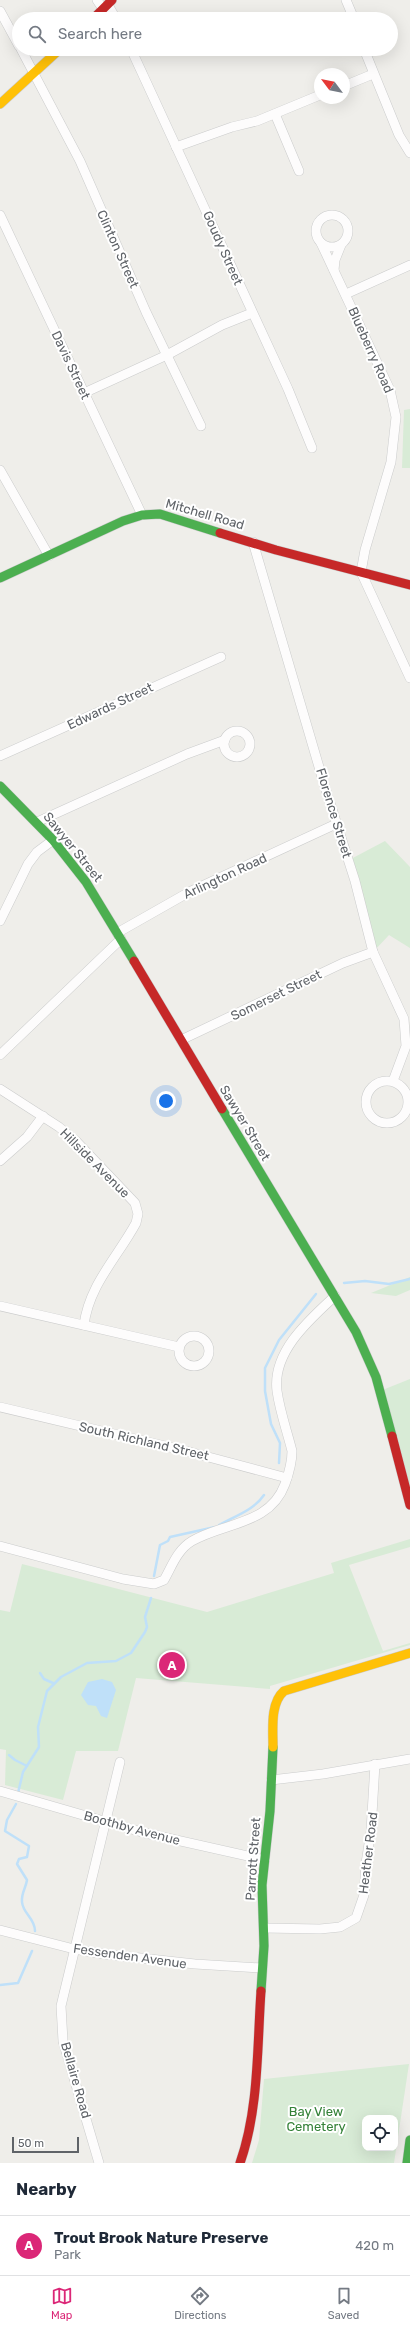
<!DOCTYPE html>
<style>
body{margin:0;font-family:Rubik,sans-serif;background:#f2f2f3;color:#1f2937}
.controls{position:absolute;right:12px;bottom:12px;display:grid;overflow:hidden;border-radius:8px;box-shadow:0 4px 16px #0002}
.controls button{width:36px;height:36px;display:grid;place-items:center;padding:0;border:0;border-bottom:1px solid #e0e1e3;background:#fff;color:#1f2937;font:20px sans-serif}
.compass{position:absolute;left:314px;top:68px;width:36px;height:36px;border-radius:50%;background:#fff;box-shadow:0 4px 16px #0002;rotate:302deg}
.scale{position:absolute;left:12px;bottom:10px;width:67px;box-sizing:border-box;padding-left:4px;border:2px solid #5f6368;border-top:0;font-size:11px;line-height:14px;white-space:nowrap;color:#5f6368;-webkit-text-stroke:3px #fff;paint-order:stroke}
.you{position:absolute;left:166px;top:1101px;width:14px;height:14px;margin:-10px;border:3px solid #fff;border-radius:50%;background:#1a73e8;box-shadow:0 0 0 6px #1a73e833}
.badge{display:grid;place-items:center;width:26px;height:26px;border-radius:50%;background:#db2777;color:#fff;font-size:13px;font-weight:700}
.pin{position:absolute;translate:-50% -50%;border:2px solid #fff;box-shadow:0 1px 4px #0006}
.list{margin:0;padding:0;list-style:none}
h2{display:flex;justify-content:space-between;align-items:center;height:52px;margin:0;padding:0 16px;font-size:17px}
h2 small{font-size:13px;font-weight:400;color:#747a83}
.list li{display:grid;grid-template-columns:26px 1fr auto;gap:12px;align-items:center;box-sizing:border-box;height:60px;padding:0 16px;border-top:1px solid #e0e1e3}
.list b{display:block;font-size:15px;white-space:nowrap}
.list p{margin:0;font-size:13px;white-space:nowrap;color:#747a83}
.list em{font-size:13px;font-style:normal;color:#747a83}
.icon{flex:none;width:22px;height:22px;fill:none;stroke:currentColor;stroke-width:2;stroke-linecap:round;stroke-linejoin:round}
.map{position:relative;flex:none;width:410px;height:2163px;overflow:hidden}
.search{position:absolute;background:#fff;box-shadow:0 4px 16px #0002;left:12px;right:12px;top:12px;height:44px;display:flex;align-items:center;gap:10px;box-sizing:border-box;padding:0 14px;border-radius:22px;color:#747a83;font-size:15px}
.sheet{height:112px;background:#fff}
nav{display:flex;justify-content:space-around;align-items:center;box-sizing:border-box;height:56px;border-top:1px solid #e0e1e3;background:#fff;font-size:11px;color:#747a83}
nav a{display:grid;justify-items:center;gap:2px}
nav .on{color:#db2777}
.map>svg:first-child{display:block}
.green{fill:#d8ebd6;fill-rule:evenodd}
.water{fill:#bfe0f9}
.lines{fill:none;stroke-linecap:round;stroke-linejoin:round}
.stream{stroke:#bfe0f9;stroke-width:2.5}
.street-casing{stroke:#cbcccc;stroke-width:10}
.fast-casing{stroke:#cacacb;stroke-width:10}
.slow-casing{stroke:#cacacb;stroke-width:10}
.jam-casing{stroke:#cacacb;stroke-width:10}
.street{stroke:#fdfcfc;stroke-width:9}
.fast{stroke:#4caf50;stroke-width:9}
.slow{stroke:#ffc107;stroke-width:9}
.jam{stroke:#c62828;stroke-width:9}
.labels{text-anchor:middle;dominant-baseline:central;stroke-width:4;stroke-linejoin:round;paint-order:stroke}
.street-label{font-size:13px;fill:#5f6368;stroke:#fff}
.park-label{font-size:13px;fill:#348238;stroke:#fff}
</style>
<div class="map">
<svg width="410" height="2163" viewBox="0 0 410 2163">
<rect width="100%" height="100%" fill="#efeeea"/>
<g class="green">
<path d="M 410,409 L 410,468 L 402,468 L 404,410 Z"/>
<path d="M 385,841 L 410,867 L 410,948 L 389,935 L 373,952 L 349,860 Z"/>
<path d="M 410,1277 L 410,1290 L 396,1296 L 371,1293 Z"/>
<path d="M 410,1379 L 410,1505 L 380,1391 Z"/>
<path d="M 410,1539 L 410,1547 L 349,1565 L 383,1651 L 410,1643 L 410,1645 L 270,1686 L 270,1689 L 136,1678 L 118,1751 L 76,1751 L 63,1800 L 5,1785 L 6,1750 L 0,1749 L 0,1610 L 10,1612 L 22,1564 L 207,1612 L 334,1573 L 331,1563 Z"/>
<path d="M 409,2064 L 394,2163 L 252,2163 L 259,2140 L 264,2079 ZM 365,2118 L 395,2118 L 395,2148 L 365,2148 Z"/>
</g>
<path class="water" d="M 102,1679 L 112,1682 L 116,1690 L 107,1718 L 101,1716 L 96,1706 L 88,1705 L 81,1695 L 88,1682 Z"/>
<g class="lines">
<g class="stream">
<path d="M 344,1283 L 365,1281 L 389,1284 L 410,1279"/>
<path d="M 279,1463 L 280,1443 L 271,1424 L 265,1391 L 265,1368 L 279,1340 L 316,1294"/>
<path d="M 219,1525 C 235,1516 254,1510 264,1495"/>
<path d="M 154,1576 L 160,1545 L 168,1541 L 170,1537 L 215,1527"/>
<path d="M 40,1673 L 44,1679 L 53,1683"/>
<path d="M 9,1755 L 15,1760 L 27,1766"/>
<path d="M 18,1793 L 23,1772 L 39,1747 L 38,1727 L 47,1691 L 61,1677 L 87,1663 L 116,1661 L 131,1653 L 145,1632 L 147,1627 L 145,1617 L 151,1598"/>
<path d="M 16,1804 L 7,1820 L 5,1831 L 29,1846 L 27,1857 L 19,1859 L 17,1864 L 27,1880 C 26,1888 21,1893 22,1902 C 23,1914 35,1918 35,1931"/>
<path d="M 0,1985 L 18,1983 L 32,1951"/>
</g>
<g class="street-casing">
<g id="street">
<path d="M 97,0 L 103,9"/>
<path d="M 346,0 L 354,19"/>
<path d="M 108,5 L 116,19"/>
<path d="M 0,11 L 19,46"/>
<path d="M 21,49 L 80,161 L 146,312 L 201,426"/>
<path d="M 131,49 L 288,389 L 312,448"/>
<path d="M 364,49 L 399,135 L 410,153"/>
<path d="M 344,86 L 373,74"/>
<path d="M 275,114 L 299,171"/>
<path d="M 176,147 L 232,127 L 257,121 L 320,95"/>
<circle cx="332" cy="231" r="16"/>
<path d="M 0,215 L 142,515"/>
<path d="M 321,243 L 390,390 L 396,417 L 391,462 L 365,550 L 361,572 L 410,678"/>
<path d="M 334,270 L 335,260 L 341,245"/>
<path d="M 346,294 L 410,265"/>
<path d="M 84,393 L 167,355 L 222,325 L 252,313"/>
<path d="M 0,470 L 49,556"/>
<path d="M 253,542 L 324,784 L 355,881 L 373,952 L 404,1019 L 406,1046 L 393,1081"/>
<circle cx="237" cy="744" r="13"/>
<path d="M 0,756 L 221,657"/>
<path d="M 37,822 L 187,754 L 225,740"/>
<path d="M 0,921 L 28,864 L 37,852 L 53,840"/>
<path d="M 117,933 L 191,891 L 336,824"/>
<path d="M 181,1040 L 343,963 L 373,952"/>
<path d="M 0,1055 L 121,939"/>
<circle cx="387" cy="1102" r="21"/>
<path d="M 0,1089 L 59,1127 L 76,1141 L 135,1203 L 138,1214 L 136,1223 C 117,1258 89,1285 84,1325"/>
<path d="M 0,1161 L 27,1137 L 43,1116"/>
<path d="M 0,1306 L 179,1347"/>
<circle cx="194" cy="1351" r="15"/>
<path d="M 0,1407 L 186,1451 L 287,1478"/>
<path d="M 0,1546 L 123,1579 L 154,1584 L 164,1580 C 172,1566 177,1550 192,1541 C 225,1522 270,1525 285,1484 C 289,1473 292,1462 292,1451 C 287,1431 280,1412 277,1391 C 272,1352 309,1320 335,1296"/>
<path d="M 271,1780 L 323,1774 L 410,1759"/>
<path d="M 0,1791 L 145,1833 L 265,1860"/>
<path d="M 264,1928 L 320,1929 L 340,1927 L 356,1918 L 364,1895 L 366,1863 L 371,1831 L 375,1764"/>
<path d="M 0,1930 L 74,1949 L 104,1954 L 195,1964 L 261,1968"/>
<path d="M 99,2163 L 63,2041 L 61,2006 L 120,1762"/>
</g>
</g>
<g class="fast-casing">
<g id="fast">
<path d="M 0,578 L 123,521 L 142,515 L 160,514 L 220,533"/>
<path d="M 0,786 L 53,840 L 86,882 L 134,961"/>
<path d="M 222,1109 L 356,1332 L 376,1377 L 392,1436"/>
<path d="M 261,1991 L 264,1946 L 262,1885 L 270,1811 L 273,1747"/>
<path d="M 407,2163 L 410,2140"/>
</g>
</g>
<g class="slow-casing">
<g id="slow">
<path d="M 0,104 L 60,49"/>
<path d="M 273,1747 C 273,1729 270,1703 284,1691 L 410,1653"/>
</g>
</g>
<g class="jam-casing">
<g id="jam">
<path d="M 93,19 L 112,0"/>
<path d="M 220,533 L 276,550 L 410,585"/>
<path d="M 134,961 L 222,1109"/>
<path d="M 392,1436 L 410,1505"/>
<path d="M 240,2163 C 259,2109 257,2048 261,1991"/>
</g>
</g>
<use href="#street" class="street"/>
<use href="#fast" class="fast"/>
<use href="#slow" class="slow"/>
<use href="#jam" class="jam"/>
</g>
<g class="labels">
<g class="street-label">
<text transform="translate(223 248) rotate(66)">Goudy Street</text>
<text transform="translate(118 249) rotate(66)">Clinton Street</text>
<text transform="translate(371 350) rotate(66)">Blueberry Road</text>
<text transform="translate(71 365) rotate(65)">Davis Street</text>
<text transform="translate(205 514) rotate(16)">Mitchell Road</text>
<text transform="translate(110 706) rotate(-25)">Edwards Street</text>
<text transform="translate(334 813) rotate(73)">Florence Street</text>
<text transform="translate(73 847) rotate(51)">Sawyer Street</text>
<text transform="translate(225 876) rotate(-25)">Arlington Road</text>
<text transform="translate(276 995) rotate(-26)">Somerset Street</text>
<text transform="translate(245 1123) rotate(59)">Sawyer Street</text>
<text transform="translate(95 1163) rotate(45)">Hillside Avenue</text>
<text transform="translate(144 1441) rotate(13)">South Richland Street</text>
<text transform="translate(132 1828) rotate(15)">Boothby Avenue</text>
<text transform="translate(368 1853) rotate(-83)">Heather Road</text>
<text transform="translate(253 1859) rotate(-86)">Parrott Street</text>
<text transform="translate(130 1956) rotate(8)">Fessenden Avenue</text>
<text transform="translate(76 2080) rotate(74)">Bellaire Road</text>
</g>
<g class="park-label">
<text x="316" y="2111">Bay View<tspan x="316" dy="15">Cemetery</tspan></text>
</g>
</g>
</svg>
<div class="controls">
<button><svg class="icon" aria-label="locate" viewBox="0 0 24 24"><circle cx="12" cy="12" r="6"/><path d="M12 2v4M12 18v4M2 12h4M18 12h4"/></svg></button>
</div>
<svg class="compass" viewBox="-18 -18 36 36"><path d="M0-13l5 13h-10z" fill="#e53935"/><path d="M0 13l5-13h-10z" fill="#747a83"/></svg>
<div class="scale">50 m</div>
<div class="you"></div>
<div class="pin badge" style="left:172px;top:1665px">A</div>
<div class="search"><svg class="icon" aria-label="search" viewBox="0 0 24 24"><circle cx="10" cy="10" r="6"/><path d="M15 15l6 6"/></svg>Search here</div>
</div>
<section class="sheet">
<h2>Nearby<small></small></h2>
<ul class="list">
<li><span class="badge">A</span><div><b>Trout Brook Nature Preserve</b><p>Park</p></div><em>420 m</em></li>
</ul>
</section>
<nav>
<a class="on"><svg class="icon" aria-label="map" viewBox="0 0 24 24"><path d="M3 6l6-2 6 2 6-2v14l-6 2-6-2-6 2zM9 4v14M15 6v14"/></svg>Map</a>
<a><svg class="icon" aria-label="directions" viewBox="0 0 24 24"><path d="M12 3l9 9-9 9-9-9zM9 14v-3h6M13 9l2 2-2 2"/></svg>Directions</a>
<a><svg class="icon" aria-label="saved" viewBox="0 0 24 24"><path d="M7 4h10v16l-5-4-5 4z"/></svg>Saved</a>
</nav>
